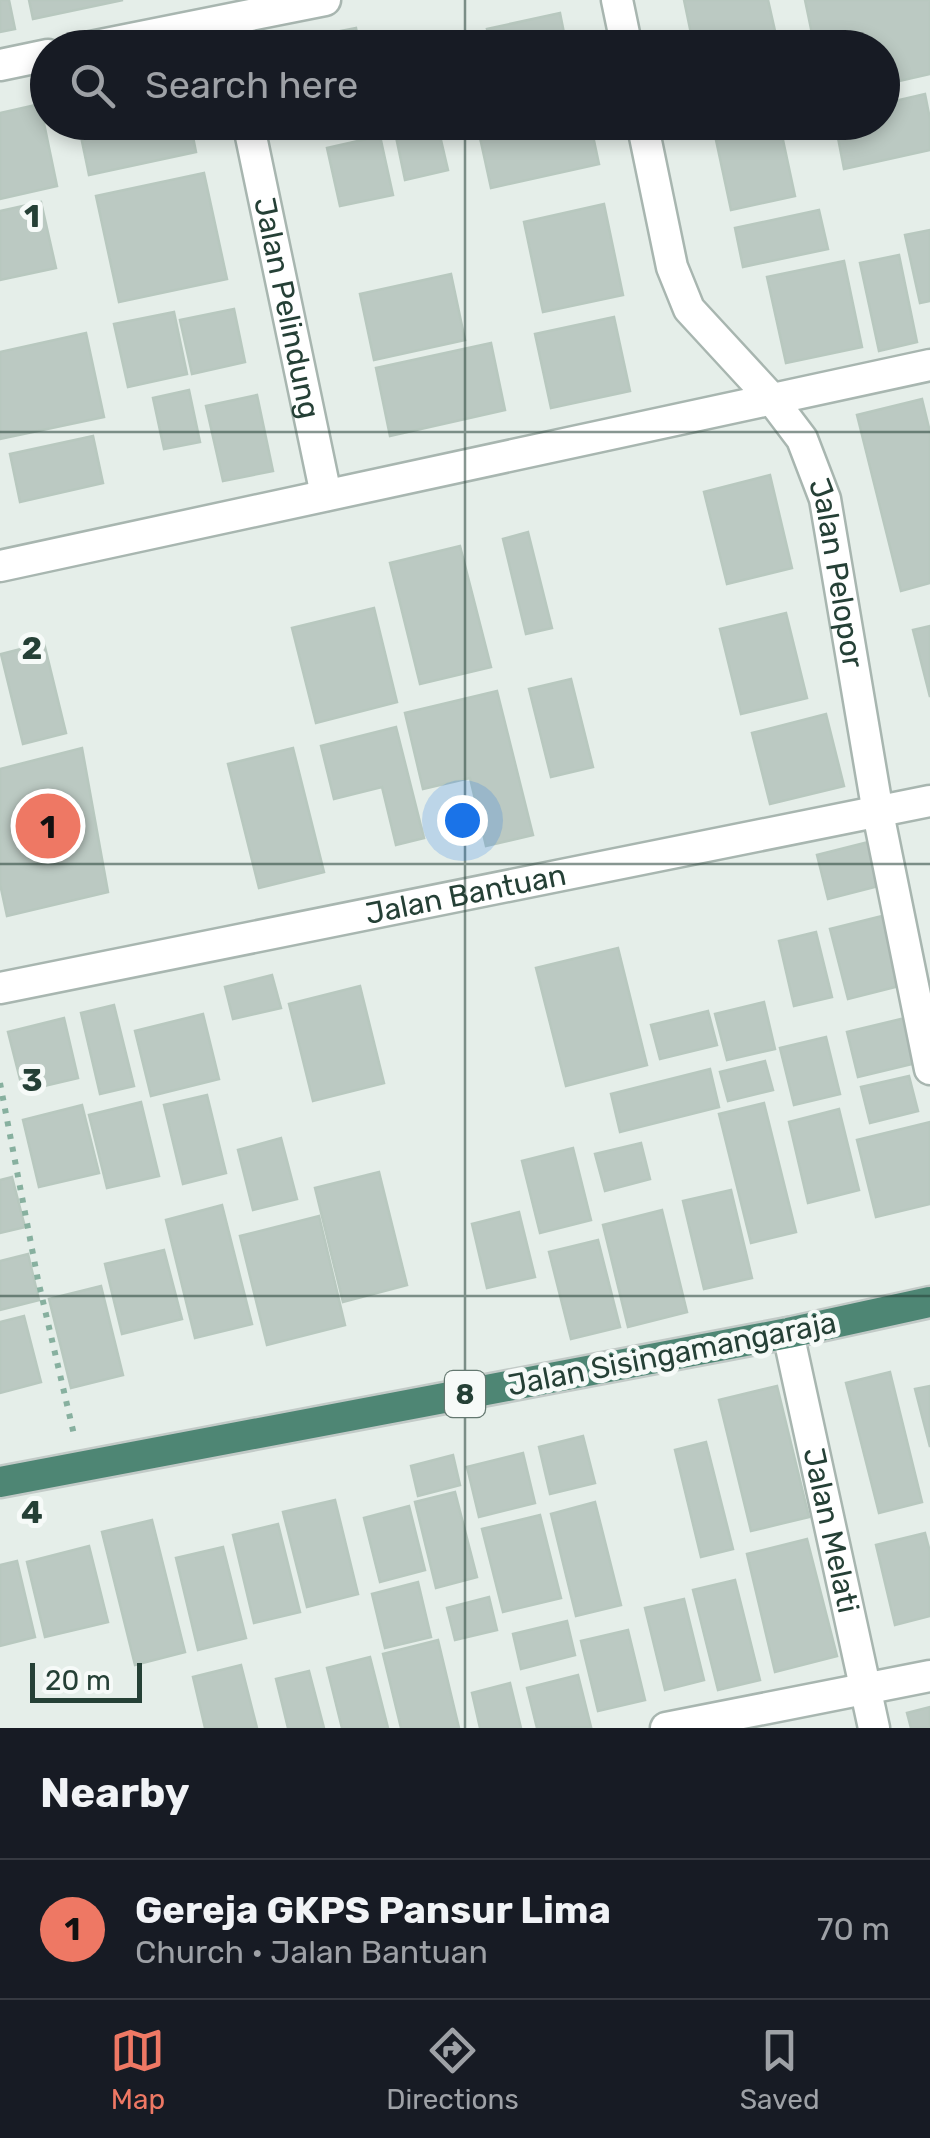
<!DOCTYPE html>
<meta charset="utf-8">
<style>
body{margin:0;font-family:Rubik,sans-serif;background:#242831;color:#f1f3f6}
.scale{position:absolute;left:30px;bottom:25px;width:112px;box-sizing:border-box;padding-left:10px;border:5px solid #254036;border-top:0;font-size:28px;line-height:35px;white-space:nowrap;color:#254036;-webkit-text-stroke:8px #f6faf8;paint-order:stroke}
.you{position:absolute;left:462px;top:820px;width:35px;height:35px;margin:-25px;border:8px solid #fff;border-radius:50%;background:#1a73e8;box-shadow:0 0 0 15px #1a73e833}
.badge{display:grid;place-items:center;width:65px;height:65px;border-radius:50%;background:#ee7864;color:#111;font-size:32px;font-weight:700}
.pin{position:absolute;translate:-50% -50%;border:5px solid #fff;box-shadow:0 2px 10px #0006}
.list{margin:0;padding:0;list-style:none}
h2{display:flex;justify-content:space-between;align-items:center;height:130px;margin:0;padding:0 40px;font-size:42px}
h2 small{font-size:32px;font-weight:400;color:#9ea1a6}
.list li{display:grid;grid-template-columns:65px 1fr auto;gap:30px;align-items:center;box-sizing:border-box;height:140px;padding:0 40px;border-top:2px solid #363941}
.list b{display:block;font-size:38px;white-space:nowrap}
.list p{margin:0;font-size:32px;white-space:nowrap;color:#9ea1a6}
.list em{font-size:32px;font-style:normal;color:#9ea1a6}
.icon{flex:none;width:55px;height:55px;fill:none;stroke:currentColor;stroke-width:2;stroke-linecap:round;stroke-linejoin:round}
.map{position:relative;flex:none;width:930px;height:1728px;overflow:hidden}
.search{position:absolute;background:#171b24;box-shadow:0 5px 15px #0003;left:30px;right:30px;top:30px;height:110px;display:flex;align-items:center;gap:25px;box-sizing:border-box;padding:0 35px;border-radius:55px;color:#9ea1a6;font-size:38px}
.sheet{height:270px;background:#171b24}
nav{display:flex;justify-content:space-around;align-items:center;box-sizing:border-box;height:140px;border-top:2px solid #363941;background:#171b24;font-size:28px;color:#9ea1a6}
nav a{display:grid;justify-items:center;gap:5px}
nav .on{color:#ee7864}
.map>svg:first-child{display:block}
.building{fill:#bbc9c2;stroke:#b8c8bf;stroke-width:2.5}
.lines{fill:none;stroke-linecap:round;stroke-linejoin:round}
.minor-casing{stroke:#a8b6b0;stroke-width:35}
.trunk-casing{stroke:#c2cac7;stroke-width:35}
.path{stroke:#87b09f;stroke-width:6;stroke-dasharray:5 8;stroke-linecap:butt}
.minor{stroke:#fff;stroke-width:30}
.trunk{stroke:#4e8674;stroke-width:30}
.grid{fill:none;stroke:#254036;stroke-width:2.5;stroke-opacity:0.55}
.labels{text-anchor:middle;dominant-baseline:central;stroke-width:10;stroke-linejoin:round;paint-order:stroke}
.shield{fill:#f6faf8;stroke:#647870;stroke-width:2.5}
.shield-label{font-size:28px;font-weight:bold;fill:#254036}
.street-label{font-size:30px;fill:#254036;stroke:#f6faf8}
.grid-label{font-size:32px;text-anchor:middle;font-weight:bold;fill:#254036;stroke:#f6faf8;stroke-width:10;stroke-linejoin:round;paint-order:stroke}
</style>
<div class="map">
<svg width="930" height="1728" viewBox="0 0 930 1728">
<rect width="100%" height="100%" fill="#e5eee9"/>
<g class="building">
<path d="M 0,0 L 9,0 L 15,29 L 0,32 Z"/>
<path d="M 29,0 L 123,0 L 33,19 Z"/>
<path d="M 684,0 L 768,0 L 778,44 L 760,48 L 694,48 Z"/>
<path d="M 805,0 L 930,0 L 930,74 L 882,85 L 882,48 L 815,48 Z"/>
<path d="M 560,13 L 567,48 L 492,48 L 487,29 Z"/>
<path d="M 356,28 L 360,48 L 307,48 L 305,38 Z"/>
<path d="M 925,94 L 930,119 L 930,150 L 844,169 L 835,122 L 882,122 L 882,104 Z"/>
<path d="M 40,104 L 57,186 L 0,199 L 0,113 Z"/>
<path d="M 78,122 L 190,122 L 196,152 L 89,175 Z"/>
<path d="M 485,122 L 590,122 L 599,164 L 491,188 L 477,124 Z"/>
<path d="M 437,123 L 448,170 L 405,180 L 395,132 Z"/>
<path d="M 780,126 L 795,196 L 731,210 L 716,140 Z"/>
<path d="M 380,136 L 393,195 L 340,206 L 327,148 Z"/>
<path d="M 204,173 L 227,279 L 119,302 L 96,196 Z"/>
<path d="M 41,202 L 56,268 L 0,280 L 0,211 Z"/>
<path d="M 604,204 L 623,295 L 543,312 L 524,222 Z"/>
<path d="M 819,210 L 828,249 L 743,267 L 735,228 Z"/>
<path d="M 930,230 L 930,301 L 920,303 L 905,235 Z"/>
<path d="M 899,255 L 917,342 L 879,351 L 860,263 Z"/>
<path d="M 844,261 L 862,347 L 786,363 L 767,277 Z"/>
<path d="M 451,274 L 465,340 L 374,360 L 360,294 Z"/>
<path d="M 234,309 L 245,362 L 192,374 L 180,320 Z"/>
<path d="M 174,312 L 187,374 L 128,387 L 114,324 Z"/>
<path d="M 614,317 L 630,391 L 551,408 L 535,334 Z"/>
<path d="M 86,333 L 104,417 L 0,439 L 0,352 Z"/>
<path d="M 491,343 L 505,410 L 390,436 L 376,368 Z"/>
<path d="M 189,390 L 200,442 L 164,449 L 153,398 Z"/>
<path d="M 257,395 L 273,471 L 223,481 L 206,406 Z"/>
<path d="M 922,399 L 930,432 L 930,583 L 901,591 L 857,415 Z"/>
<path d="M 93,436 L 103,483 L 20,502 L 10,454 Z"/>
<path d="M 770,475 L 792,568 L 727,584 L 704,492 Z"/>
<path d="M 528,532 L 552,628 L 526,634 L 503,539 Z"/>
<path d="M 460,546 L 491,667 L 420,684 L 390,563 Z"/>
<path d="M 374,608 L 397,702 L 316,723 L 292,628 Z"/>
<path d="M 786,613 L 807,698 L 741,714 L 720,629 Z"/>
<path d="M 930,626 L 930,697 L 913,630 Z"/>
<path d="M 44,643 L 66,733 L 23,744 L 1,654 Z"/>
<path d="M 571,679 L 593,767 L 551,777 L 529,689 Z"/>
<path d="M 497,691 L 533,835 L 486,846 L 470,778 L 423,789 L 405,713 Z"/>
<path d="M 826,714 L 844,786 L 770,804 L 752,733 Z"/>
<path d="M 396,727 L 424,838 L 396,845 L 382,787 L 334,799 L 321,746 Z"/>
<path d="M 82,748 L 108,892 L 7,916 L 0,884 L 0,769 Z"/>
<path d="M 293,748 L 324,872 L 259,888 L 228,764 Z"/>
<path d="M 880,839 L 890,883 L 828,899 L 817,855 Z"/>
<path d="M 882,916 L 899,986 L 848,999 L 830,929 Z"/>
<path d="M 816,932 L 832,997 L 794,1006 L 779,941 Z"/>
<path d="M 618,948 L 647,1065 L 566,1086 L 536,968 Z"/>
<path d="M 272,975 L 281,1008 L 233,1019 L 225,987 Z"/>
<path d="M 360,986 L 384,1083 L 313,1101 L 289,1004 Z"/>
<path d="M 764,1002 L 775,1049 L 727,1060 L 715,1014 Z"/>
<path d="M 114,1005 L 134,1086 L 100,1094 L 81,1013 Z"/>
<path d="M 708,1011 L 717,1045 L 660,1059 L 651,1025 Z"/>
<path d="M 203,1014 L 219,1079 L 151,1096 L 135,1031 Z"/>
<path d="M 64,1018 L 78,1078 L 23,1091 L 8,1032 Z"/>
<path d="M 905,1018 L 916,1063 L 858,1077 L 847,1032 Z"/>
<path d="M 826,1037 L 840,1094 L 794,1105 L 780,1048 Z"/>
<path d="M 765,1061 L 773,1090 L 728,1101 L 720,1072 Z"/>
<path d="M 710,1069 L 719,1107 L 620,1132 L 611,1094 Z"/>
<path d="M 909,1076 L 918,1111 L 870,1123 L 861,1087 Z"/>
<path d="M 207,1095 L 226,1173 L 183,1184 L 164,1105 Z"/>
<path d="M 141,1102 L 159,1176 L 107,1188 L 89,1115 Z"/>
<path d="M 764,1103 L 796,1232 L 751,1243 L 719,1114 Z"/>
<path d="M 82,1105 L 99,1173 L 39,1187 L 23,1120 Z"/>
<path d="M 839,1109 L 859,1190 L 808,1203 L 789,1122 Z"/>
<path d="M 930,1122 L 930,1204 L 876,1217 L 857,1140 Z"/>
<path d="M 281,1138 L 297,1199 L 253,1210 L 238,1150 Z"/>
<path d="M 641,1143 L 650,1179 L 605,1191 L 595,1154 Z"/>
<path d="M 573,1148 L 591,1220 L 540,1233 L 522,1161 Z"/>
<path d="M 379,1172 L 407,1285 L 343,1302 L 315,1188 Z"/>
<path d="M 12,1177 L 25,1227 L 0,1233 L 0,1180 Z"/>
<path d="M 731,1190 L 752,1278 L 704,1289 L 683,1201 Z"/>
<path d="M 222,1205 L 252,1324 L 195,1338 L 166,1220 Z"/>
<path d="M 662,1210 L 687,1312 L 628,1327 L 603,1225 Z"/>
<path d="M 519,1212 L 535,1277 L 487,1288 L 472,1224 Z"/>
<path d="M 319,1216 L 345,1325 L 267,1345 L 240,1236 Z"/>
<path d="M 598,1240 L 620,1327 L 571,1339 L 549,1252 Z"/>
<path d="M 164,1250 L 182,1319 L 122,1334 L 105,1264 Z"/>
<path d="M 28,1254 L 39,1300 L 0,1310 L 0,1261 Z"/>
<path d="M 101,1286 L 123,1375 L 71,1388 L 49,1299 Z"/>
<path d="M 24,1316 L 41,1382 L 0,1393 L 0,1322 Z"/>
<path d="M 890,1372 L 922,1502 L 879,1513 L 846,1383 Z"/>
<path d="M 777,1386 L 809,1517 L 751,1531 L 719,1400 Z"/>
<path d="M 930,1386 L 930,1447 L 915,1389 Z"/>
<path d="M 583,1436 L 595,1483 L 550,1494 L 539,1447 Z"/>
<path d="M 706,1442 L 733,1549 L 701,1557 L 675,1450 Z"/>
<path d="M 523,1453 L 535,1503 L 479,1517 L 467,1467 Z"/>
<path d="M 453,1455 L 460,1485 L 418,1496 L 411,1466 Z"/>
<path d="M 455,1492 L 477,1577 L 436,1588 L 415,1502 Z"/>
<path d="M 335,1500 L 358,1594 L 307,1607 L 283,1512 Z"/>
<path d="M 595,1502 L 621,1605 L 576,1616 L 551,1514 Z"/>
<path d="M 409,1506 L 425,1570 L 380,1582 L 364,1518 Z"/>
<path d="M 540,1515 L 561,1598 L 503,1612 L 482,1529 Z"/>
<path d="M 152,1520 L 185,1652 L 135,1665 L 102,1532 Z"/>
<path d="M 278,1524 L 300,1612 L 254,1623 L 233,1535 Z"/>
<path d="M 925,1533 L 930,1552 L 930,1616 L 895,1625 L 876,1545 Z"/>
<path d="M 807,1539 L 837,1656 L 775,1672 L 747,1554 Z"/>
<path d="M 89,1546 L 108,1622 L 45,1637 L 27,1562 Z"/>
<path d="M 223,1547 L 246,1638 L 198,1650 L 176,1558 Z"/>
<path d="M 17,1561 L 35,1637 L 0,1646 L 0,1565 Z"/>
<path d="M 735,1580 L 760,1680 L 718,1690 L 693,1590 Z"/>
<path d="M 418,1582 L 431,1637 L 385,1648 L 372,1594 Z"/>
<path d="M 489,1597 L 497,1630 L 455,1640 L 447,1608 Z"/>
<path d="M 684,1599 L 704,1680 L 665,1690 L 645,1608 Z"/>
<path d="M 567,1621 L 575,1655 L 521,1669 L 513,1634 Z"/>
<path d="M 628,1630 L 645,1700 L 598,1711 L 581,1641 Z"/>
<path d="M 438,1640 L 459,1728 L 401,1728 L 383,1654 Z"/>
<path d="M 370,1657 L 388,1728 L 342,1728 L 327,1668 Z"/>
<path d="M 241,1665 L 257,1728 L 205,1728 L 193,1677 Z"/>
<path d="M 309,1671 L 324,1728 L 288,1728 L 276,1679 Z"/>
<path d="M 578,1675 L 591,1727 L 537,1728 L 527,1688 Z"/>
<path d="M 510,1683 L 521,1728 L 480,1728 L 472,1693 Z"/>
<path d="M 930,1707 L 930,1728 L 911,1728 L 907,1713 Z"/>
</g>
<g class="lines">
<g class="minor-casing">
<g id="minor">
<path d="M 617,0 L 627,48"/>
<path d="M 86,48 L 325,0"/>
<path d="M 0,65 L 48,55"/>
<path id="s1" d="M 248,122 L 326,495"/>
<path id="s2" d="M 642,122 L 672,267 L 689,309 L 771,398 L 802,439 L 825,499 L 878,813 L 930,1069"/>
<path d="M 0,566 L 930,365"/>
<path id="s3" d="M 0,988 L 930,801"/>
<path id="s4" d="M 788,1333 L 874,1728"/>
<path d="M 666,1728 L 930,1676"/>
</g>
</g>
<g class="trunk-casing">
<path id="trunk" d="M 0,1482 L 788,1333 L 930,1302"/>
</g>
<path class="path" d="M 0,1083 L 38,1280 L 75,1439"/>
<use href="#minor" class="minor"/>
<use href="#trunk" class="trunk"/>
</g>
<path class="grid" d="M 465,0 L 465,48M 465,122 L 465,1728M 0,432 L 930,432M 0,864 L 930,864M 0,1296 L 930,1296"/>
<g class="labels">
<rect class="shield" x="445" y="1371" width="40" height="46" rx="8"/>
<g class="shield-label">
<text x="465" y="1394">8</text>
</g>
<g class="street-label">
<text stroke="none"><textPath href="#s1" startOffset="190">Jalan Pelindung</textPath></text>
<text stroke="none"><textPath href="#s2" startOffset="505">Jalan Pelopor</textPath></text>
<text stroke="none"><textPath href="#s3" startOffset="475">Jalan Bantuan</textPath></text>
<text transform="translate(672 1354) rotate(-11)">Jalan Sisingamangaraja</text>
<text stroke="none"><textPath href="#s4" startOffset="202">Jalan Melati</textPath></text>
</g>
</g>
<g class="grid-label">
<text x="32" y="227">1</text>
<text x="32" y="659">2</text>
<text x="32" y="1091">3</text>
<text x="32" y="1523">4</text>
</g>
</svg>
<div class="scale">20 m</div>
<div class="you"></div>
<div class="pin badge" style="left:48px;top:826px">1</div>
<div class="search"><svg class="icon" aria-label="search" viewBox="0 0 24 24"><circle cx="10" cy="10" r="6"/><path d="M15 15l6 6"/></svg>Search here</div>
</div>
<section class="sheet">
<h2>Nearby<small></small></h2>
<ul class="list">
<li><span class="badge">1</span><div><b>Gereja GKPS Pansur Lima</b><p>Church · Jalan Bantuan</p></div><em>70 m</em></li>
</ul>
</section>
<nav>
<a class="on"><svg class="icon" aria-label="map" viewBox="0 0 24 24"><path d="M3 6l6-2 6 2 6-2v14l-6 2-6-2-6 2zM9 4v14M15 6v14"/></svg>Map</a>
<a><svg class="icon" aria-label="directions" viewBox="0 0 24 24"><path d="M12 3l9 9-9 9-9-9zM9 14v-3h6M13 9l2 2-2 2"/></svg>Directions</a>
<a><svg class="icon" aria-label="saved" viewBox="0 0 24 24"><path d="M7 4h10v16l-5-4-5 4z"/></svg>Saved</a>
</nav>
